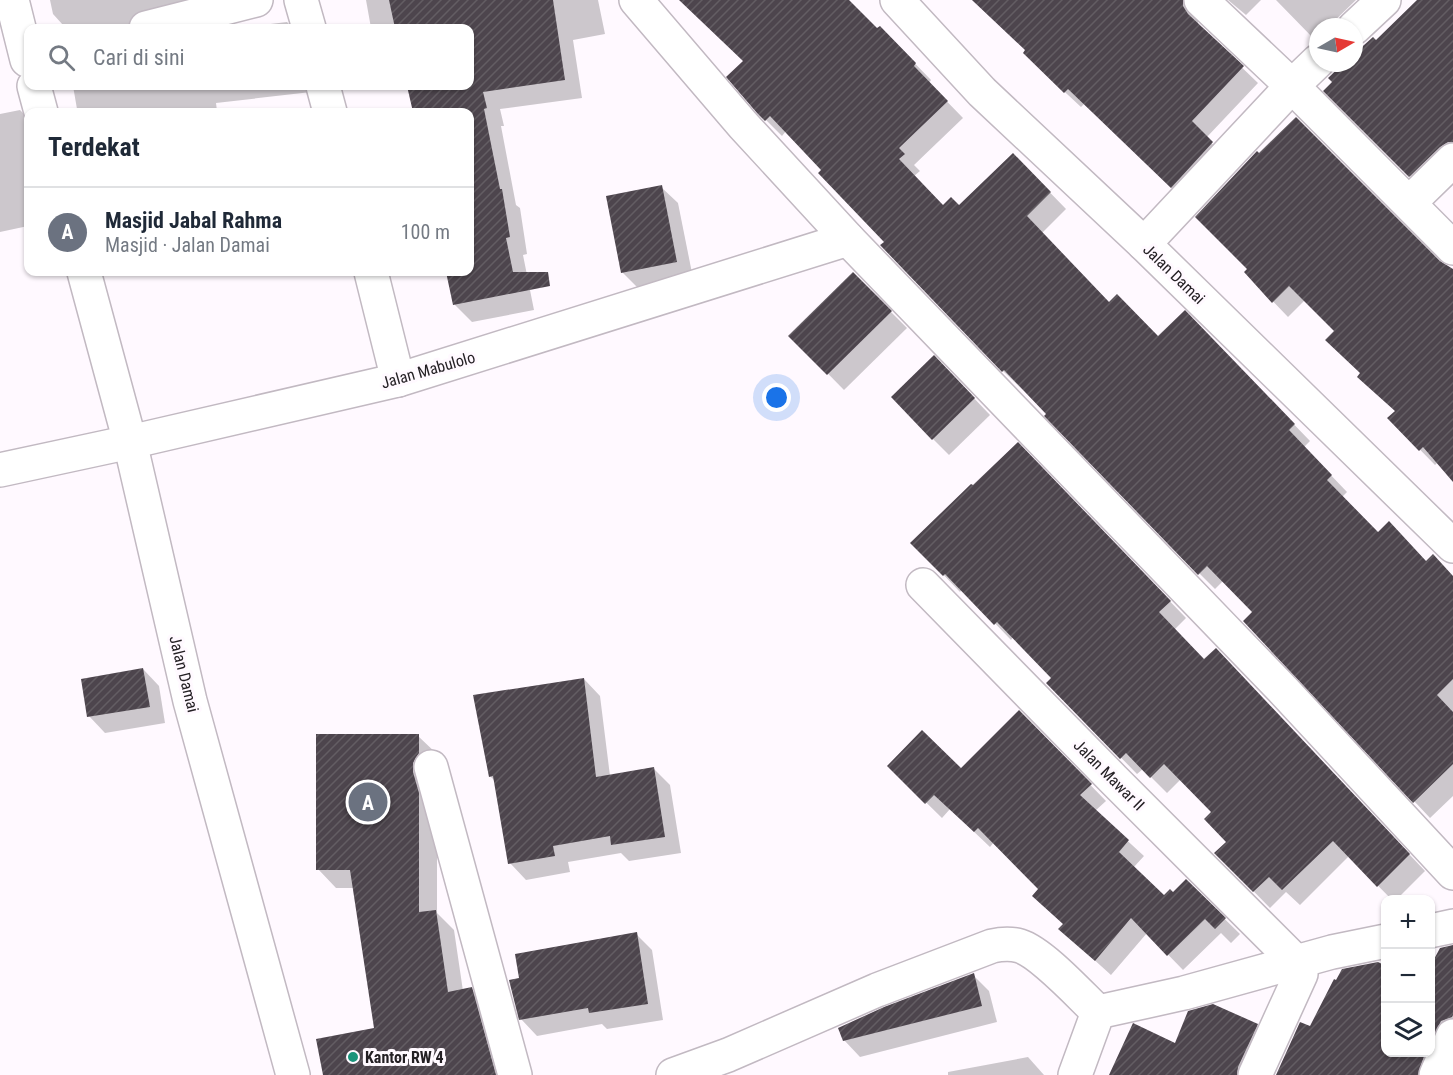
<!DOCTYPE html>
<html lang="id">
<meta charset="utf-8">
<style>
body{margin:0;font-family:"Roboto Condensed",sans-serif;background:#f2f2f3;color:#1f2937}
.controls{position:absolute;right:18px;bottom:18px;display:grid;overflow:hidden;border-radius:12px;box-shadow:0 2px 4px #0004}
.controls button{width:54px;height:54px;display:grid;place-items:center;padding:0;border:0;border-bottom:2px solid #e0e1e3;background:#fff;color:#1f2937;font:30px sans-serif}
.compass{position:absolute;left:1309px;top:18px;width:54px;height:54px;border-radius:50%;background:#fff;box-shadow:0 2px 4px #0004;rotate:81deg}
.you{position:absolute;left:777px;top:398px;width:21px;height:21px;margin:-15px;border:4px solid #fff;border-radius:50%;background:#1a73e8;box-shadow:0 0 0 9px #1a73e833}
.badge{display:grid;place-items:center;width:39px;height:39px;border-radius:50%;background:#b45309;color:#fff;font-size:20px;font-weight:700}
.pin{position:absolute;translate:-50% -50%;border:3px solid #fff;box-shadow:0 2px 6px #0006}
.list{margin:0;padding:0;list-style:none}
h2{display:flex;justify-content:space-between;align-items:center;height:78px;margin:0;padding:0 24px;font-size:26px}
h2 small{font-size:20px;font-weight:400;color:#747a83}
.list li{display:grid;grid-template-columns:39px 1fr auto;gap:18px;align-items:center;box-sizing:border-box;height:90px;padding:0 24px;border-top:2px solid #e0e1e3}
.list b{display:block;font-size:22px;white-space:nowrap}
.list p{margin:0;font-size:20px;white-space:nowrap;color:#747a83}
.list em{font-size:20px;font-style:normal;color:#747a83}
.icon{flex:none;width:33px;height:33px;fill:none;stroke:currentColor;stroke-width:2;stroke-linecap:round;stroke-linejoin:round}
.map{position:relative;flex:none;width:1453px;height:1075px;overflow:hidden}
.search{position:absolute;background:#fff;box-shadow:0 2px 4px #0004;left:24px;top:24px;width:450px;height:66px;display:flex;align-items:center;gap:15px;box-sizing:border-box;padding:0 21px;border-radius:12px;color:#747a83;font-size:22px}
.panel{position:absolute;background:#fff;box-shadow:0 2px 4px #0004;left:24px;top:108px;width:450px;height:168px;border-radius:12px}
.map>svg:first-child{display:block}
.shadow{fill:#0003}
.building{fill:url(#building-hatch)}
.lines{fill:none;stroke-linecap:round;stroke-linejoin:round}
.minor-casing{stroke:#c2b9c2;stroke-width:36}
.minor{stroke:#fff;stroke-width:33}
.poi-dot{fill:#1a947b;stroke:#fff9ff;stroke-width:2}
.labels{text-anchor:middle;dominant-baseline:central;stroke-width:6;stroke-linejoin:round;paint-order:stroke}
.street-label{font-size:16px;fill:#242024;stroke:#fff9ff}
.poi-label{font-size:16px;font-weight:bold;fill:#242024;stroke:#fff9ff;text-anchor:start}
</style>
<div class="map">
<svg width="1453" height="1075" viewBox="0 0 1453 1075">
<defs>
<pattern id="building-hatch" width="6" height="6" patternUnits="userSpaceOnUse" patternTransform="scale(1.5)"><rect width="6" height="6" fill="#4d454d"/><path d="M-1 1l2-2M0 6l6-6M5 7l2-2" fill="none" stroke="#635d63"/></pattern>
</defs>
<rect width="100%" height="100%" fill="#fff9ff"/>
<g class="shadow">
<path d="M 50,0 L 199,0 L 168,28 L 64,28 L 63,25 L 53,14 Z"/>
<path d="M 366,0 L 598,0 L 605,34 L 573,40 L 582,98 L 500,109 L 504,126 L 501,126 L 516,205 L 520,208 L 527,254 L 523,255 L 534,310 L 472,322 L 455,305 L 448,272 L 470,272 L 470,112 L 414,112 L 409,86 L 470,86 L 470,28 L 371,28 Z"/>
<path d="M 681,0 L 848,0 L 877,30 L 896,44 L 931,80 L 929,83 L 963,118 L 914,165 L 920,171 L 914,176 L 943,206 L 959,207 L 1029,171 L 1066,209 L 1042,233 L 1109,303 L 1158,338 L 1201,328 L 1310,441 L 1304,447 L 1347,492 L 1342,497 L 1378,534 L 1453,577 L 1453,796 L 1430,818 L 1245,621 L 1254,612 L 1223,581 L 1215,589 L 1199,573 L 1048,414 L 1003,371 L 823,170 L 786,131 L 782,136 L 766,120 L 745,61 Z"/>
<path d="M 972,0 L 1207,0 L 1198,13 L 1198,23 L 1202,29 L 1258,83 L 1206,138 L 1228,159 L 1187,203 L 1085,103 L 1081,107 L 1040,69 L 1027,51 Z"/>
<path d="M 1228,0 L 1261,0 L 1246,15 Z"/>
<path d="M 1276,0 L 1356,0 L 1328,27 L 1318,27 L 1318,37 L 1315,40 Z"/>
<path d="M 1419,0 L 1453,0 L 1453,166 L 1426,192 L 1325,91 L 1334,82 L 1347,63 L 1354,63 L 1354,56 L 1376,42 Z"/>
<path d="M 287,22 L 293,28 L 236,28 Z"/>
<path d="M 73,86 L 320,86 L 320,91 L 216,103 L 217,111 L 207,112 L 80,112 L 77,109 Z"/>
<path d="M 20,110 L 28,118 L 28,226 L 0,232 L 0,114 Z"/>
<path d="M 661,187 L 678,203 L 693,278 L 639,289 L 623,273 L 608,198 Z"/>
<path d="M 1439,263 L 1453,271 L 1453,479 L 1438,462 L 1435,465 L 1389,418 L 1396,412 L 1362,374 L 1336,331 L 1305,300 L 1288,317 L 1246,273 Z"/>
<path d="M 853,274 L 907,328 L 844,390 L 791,336 Z"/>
<path d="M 950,373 L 990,415 L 949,455 L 933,439 Z"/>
<path d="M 1034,460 L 1186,618 L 1174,630 L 1205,661 L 1232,666 L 1425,871 L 1396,900 L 1392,900 L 1349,856 L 1300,905 L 1286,892 L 1270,908 L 1216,853 L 1228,842 L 1213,812 L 1181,779 L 1167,793 L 1143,769 L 1137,774 L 1048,683 L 1053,678 L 1013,637 L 1011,640 L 962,589 L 960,592 L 913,543 L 973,487 Z"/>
<path d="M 143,669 L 159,686 L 165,723 L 105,733 L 89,716 Z"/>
<path d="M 584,679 L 600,696 L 610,776 L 654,769 L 670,785 L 681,853 L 629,861 L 621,853 L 568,862 L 570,872 L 526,880 L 510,863 L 495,781 L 490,776 Z"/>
<path d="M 1019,712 L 1106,801 L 1095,811 L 1144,856 L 1133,868 L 1164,897 L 1173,894 L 1186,881 L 1240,934 L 1231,943 L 1221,933 L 1183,970 L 1147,933 L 1111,975 L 1060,929 L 1064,925 L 1040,889 L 994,842 L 990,847 L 950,809 L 942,818 L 889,766 L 961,770 Z"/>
<path d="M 418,736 L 437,754 L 437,913 L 454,930 L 463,991 L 471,989 L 490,1008 L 508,1075 L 324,1075 L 375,1030 L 354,888 L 336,888 L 318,869 Z"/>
<path d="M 636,934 L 652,950 L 663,1020 L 607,1029 L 602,1024 L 537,1036 L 521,1019 Z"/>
<path d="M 1453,949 L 1453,1042 L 1438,1075 L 1277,1075 L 1386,1052 L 1430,1052 L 1430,968 L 1436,958 Z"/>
<path d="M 973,975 L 989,991 L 997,1022 L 860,1057 L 844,1040 Z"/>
<path d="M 1257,1025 L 1273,1041 L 1257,1075 L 1110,1075 L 1176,1045 Z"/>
<path d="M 1028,1057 L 1044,1075 L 948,1075 L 948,1072 Z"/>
</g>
<g class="building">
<path d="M 389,0 L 553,0 L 565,80 L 483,92 L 487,108 L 484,109 L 500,189 L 502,189 L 510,237 L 506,238 L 513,272 L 548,272 L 550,286 L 453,305 L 446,272 L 470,272 L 470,113 L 472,112 L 413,112 L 407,86 L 470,86 L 470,28 L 395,28 Z"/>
<path d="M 679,0 L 849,0 L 877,28 L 880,26 L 916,63 L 914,66 L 948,101 L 899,148 L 905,154 L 899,159 L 943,205 L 951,197 L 959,205 L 1013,153 L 1051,192 L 1027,216 L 1109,302 L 1117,294 L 1158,336 L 1185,310 L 1295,424 L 1289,430 L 1332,475 L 1327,480 L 1378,532 L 1389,521 L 1426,561 L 1433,554 L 1453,576 L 1453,679 L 1437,695 L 1453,712 L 1453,764 L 1413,803 L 1243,621 L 1252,612 L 1207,566 L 1198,575 L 1044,416 L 1046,414 L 1004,370 L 1002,372 L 880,245 L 884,242 L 818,173 L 821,170 L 770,116 L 765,121 L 757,113 L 726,77 L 743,61 Z"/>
<path d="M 972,0 L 1183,0 L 1183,6 L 1188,14 L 1244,66 L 1192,121 L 1213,142 L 1171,188 L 1068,89 L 1064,93 L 1023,53 L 1025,50 Z"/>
<path d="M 1417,0 L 1453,0 L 1453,142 L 1448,142 L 1440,147 L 1409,177 L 1323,91 L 1332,82 L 1328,78 L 1344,63 L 1354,63 L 1354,54 L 1373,37 L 1376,40 Z"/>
<path d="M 1296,117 L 1440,261 L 1453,269 L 1453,482 L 1423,447 L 1419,451 L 1387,418 L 1395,411 L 1357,377 L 1360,373 L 1325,340 L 1334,331 L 1289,286 L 1272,303 L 1244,272 L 1247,269 L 1195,217 L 1257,151 L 1259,153 Z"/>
<path d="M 662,185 L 677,262 L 621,273 L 606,196 Z"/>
<path d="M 853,272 L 892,311 L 827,375 L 788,336 Z"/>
<path d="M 934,355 L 975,398 L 932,440 L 891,397 Z"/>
<path d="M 1018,442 L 1171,601 L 1159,612 L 1204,659 L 1216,648 L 1410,854 L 1377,887 L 1333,841 L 1282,890 L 1269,877 L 1253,892 L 1214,853 L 1226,842 L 1204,819 L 1211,812 L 1164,764 L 1150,778 L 1126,753 L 1120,759 L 1046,683 L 1051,678 L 997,622 L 994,625 L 945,574 L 943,576 L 910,543 L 971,484 L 973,485 Z"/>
<path d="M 143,668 L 150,707 L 87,717 L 81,679 Z"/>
<path d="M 584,678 L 596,777 L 654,767 L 665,837 L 611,845 L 610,836 L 553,846 L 555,856 L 508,864 L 493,776 L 489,777 L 473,695 Z"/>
<path d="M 1019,710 L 1092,784 L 1080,795 L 1129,840 L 1119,852 L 1164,895 L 1170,889 L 1173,892 L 1186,879 L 1226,918 L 1215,929 L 1205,919 L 1167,956 L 1131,918 L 1095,961 L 1058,929 L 1063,924 L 1032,896 L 1038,889 L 978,828 L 974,832 L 934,795 L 925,804 L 887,766 L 922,730 L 961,768 Z"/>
<path d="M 316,734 L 419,734 L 419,753 L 413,763 L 413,772 L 419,793 L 419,912 L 436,910 L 448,992 L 472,987 L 496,1075 L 323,1075 L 316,1039 L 374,1028 L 350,870 L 316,870 Z"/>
<path d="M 637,932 L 648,1004 L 589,1013 L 588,1008 L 519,1020 L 509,980 L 519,978 L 515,954 Z"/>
<path d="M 1453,945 L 1453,1015 L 1452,1017 L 1441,1021 L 1431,1041 L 1431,965 L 1440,948 Z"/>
<path d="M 1378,962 L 1386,966 L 1386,1053 L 1425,1053 L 1418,1075 L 1276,1075 L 1300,1022 L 1310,1026 L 1334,979 L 1336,980 L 1342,969 Z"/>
<path d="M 974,973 L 982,1006 L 843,1041 L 838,1028 L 884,1007 Z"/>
<path d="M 1213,1004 L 1258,1024 L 1238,1067 L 1237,1075 L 1109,1075 L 1133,1023 L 1175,1043 L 1188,1011 Z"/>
</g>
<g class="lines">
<g class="minor-casing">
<g id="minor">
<path d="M 12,0 L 27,60"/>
<path d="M 301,0 L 309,28"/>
<path d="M 636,0 L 743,125 L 848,239 L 1284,691 L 1453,873"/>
<path d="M 897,0 L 982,92 L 1144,244 L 1453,546"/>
<path d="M 1201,0 L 1292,86 L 1453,248"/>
<path d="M 146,28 L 256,0"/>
<path d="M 1354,28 L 1384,0"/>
<path d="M 34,86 L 41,112"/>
<path d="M 323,86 L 330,112"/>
<path d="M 1409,203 L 1453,160"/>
<path d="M 1144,244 L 1292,86 L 1318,61"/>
<path d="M 84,272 L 130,442 L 190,701 L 293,1075"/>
<path d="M 371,272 L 398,380"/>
<path d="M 0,470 L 130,442 L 398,380 L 848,239"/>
<path d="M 923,585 L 1113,779 L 1297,963 L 1301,974 L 1255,1075"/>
<path d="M 431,767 L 515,1075"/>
<path d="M 1430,931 L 1453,926"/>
<path d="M 673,1075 L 728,1055 L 877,990 L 992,946 C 1001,944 1010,943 1020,946 C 1042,953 1080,995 1098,1012"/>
<path d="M 1075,1075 L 1098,1012 L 1184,993 L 1332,952 L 1386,941"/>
<path d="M 1436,1075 L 1453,1036"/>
</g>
</g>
<use href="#minor" class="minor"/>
</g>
<circle class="poi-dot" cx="353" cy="1057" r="6"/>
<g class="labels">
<g class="street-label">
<text transform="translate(1174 274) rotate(44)">Jalan Damai</text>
<text transform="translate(428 370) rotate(-16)">Jalan Mabulolo</text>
<text transform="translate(184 674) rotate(76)">Jalan Damai</text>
<text transform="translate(1109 775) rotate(45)">Jalan Mawar II</text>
</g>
<g class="poi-label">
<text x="365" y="1057">Kantor RW 4</text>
</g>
</g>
</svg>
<div class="controls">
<button>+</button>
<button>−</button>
<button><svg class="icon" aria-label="layers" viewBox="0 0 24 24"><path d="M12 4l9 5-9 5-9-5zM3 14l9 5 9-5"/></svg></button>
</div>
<svg class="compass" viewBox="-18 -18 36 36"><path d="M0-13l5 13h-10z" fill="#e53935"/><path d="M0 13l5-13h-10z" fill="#747a83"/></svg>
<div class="you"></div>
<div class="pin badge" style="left:368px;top:802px;background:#6b7280">A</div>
<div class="search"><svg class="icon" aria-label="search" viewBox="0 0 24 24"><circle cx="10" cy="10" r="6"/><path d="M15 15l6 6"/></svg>Cari di sini</div>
<section class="panel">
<h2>Terdekat<small></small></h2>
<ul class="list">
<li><span class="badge" style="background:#6b7280">A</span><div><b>Masjid Jabal Rahma</b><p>Masjid · Jalan Damai</p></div><em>100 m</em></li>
</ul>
</section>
</div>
